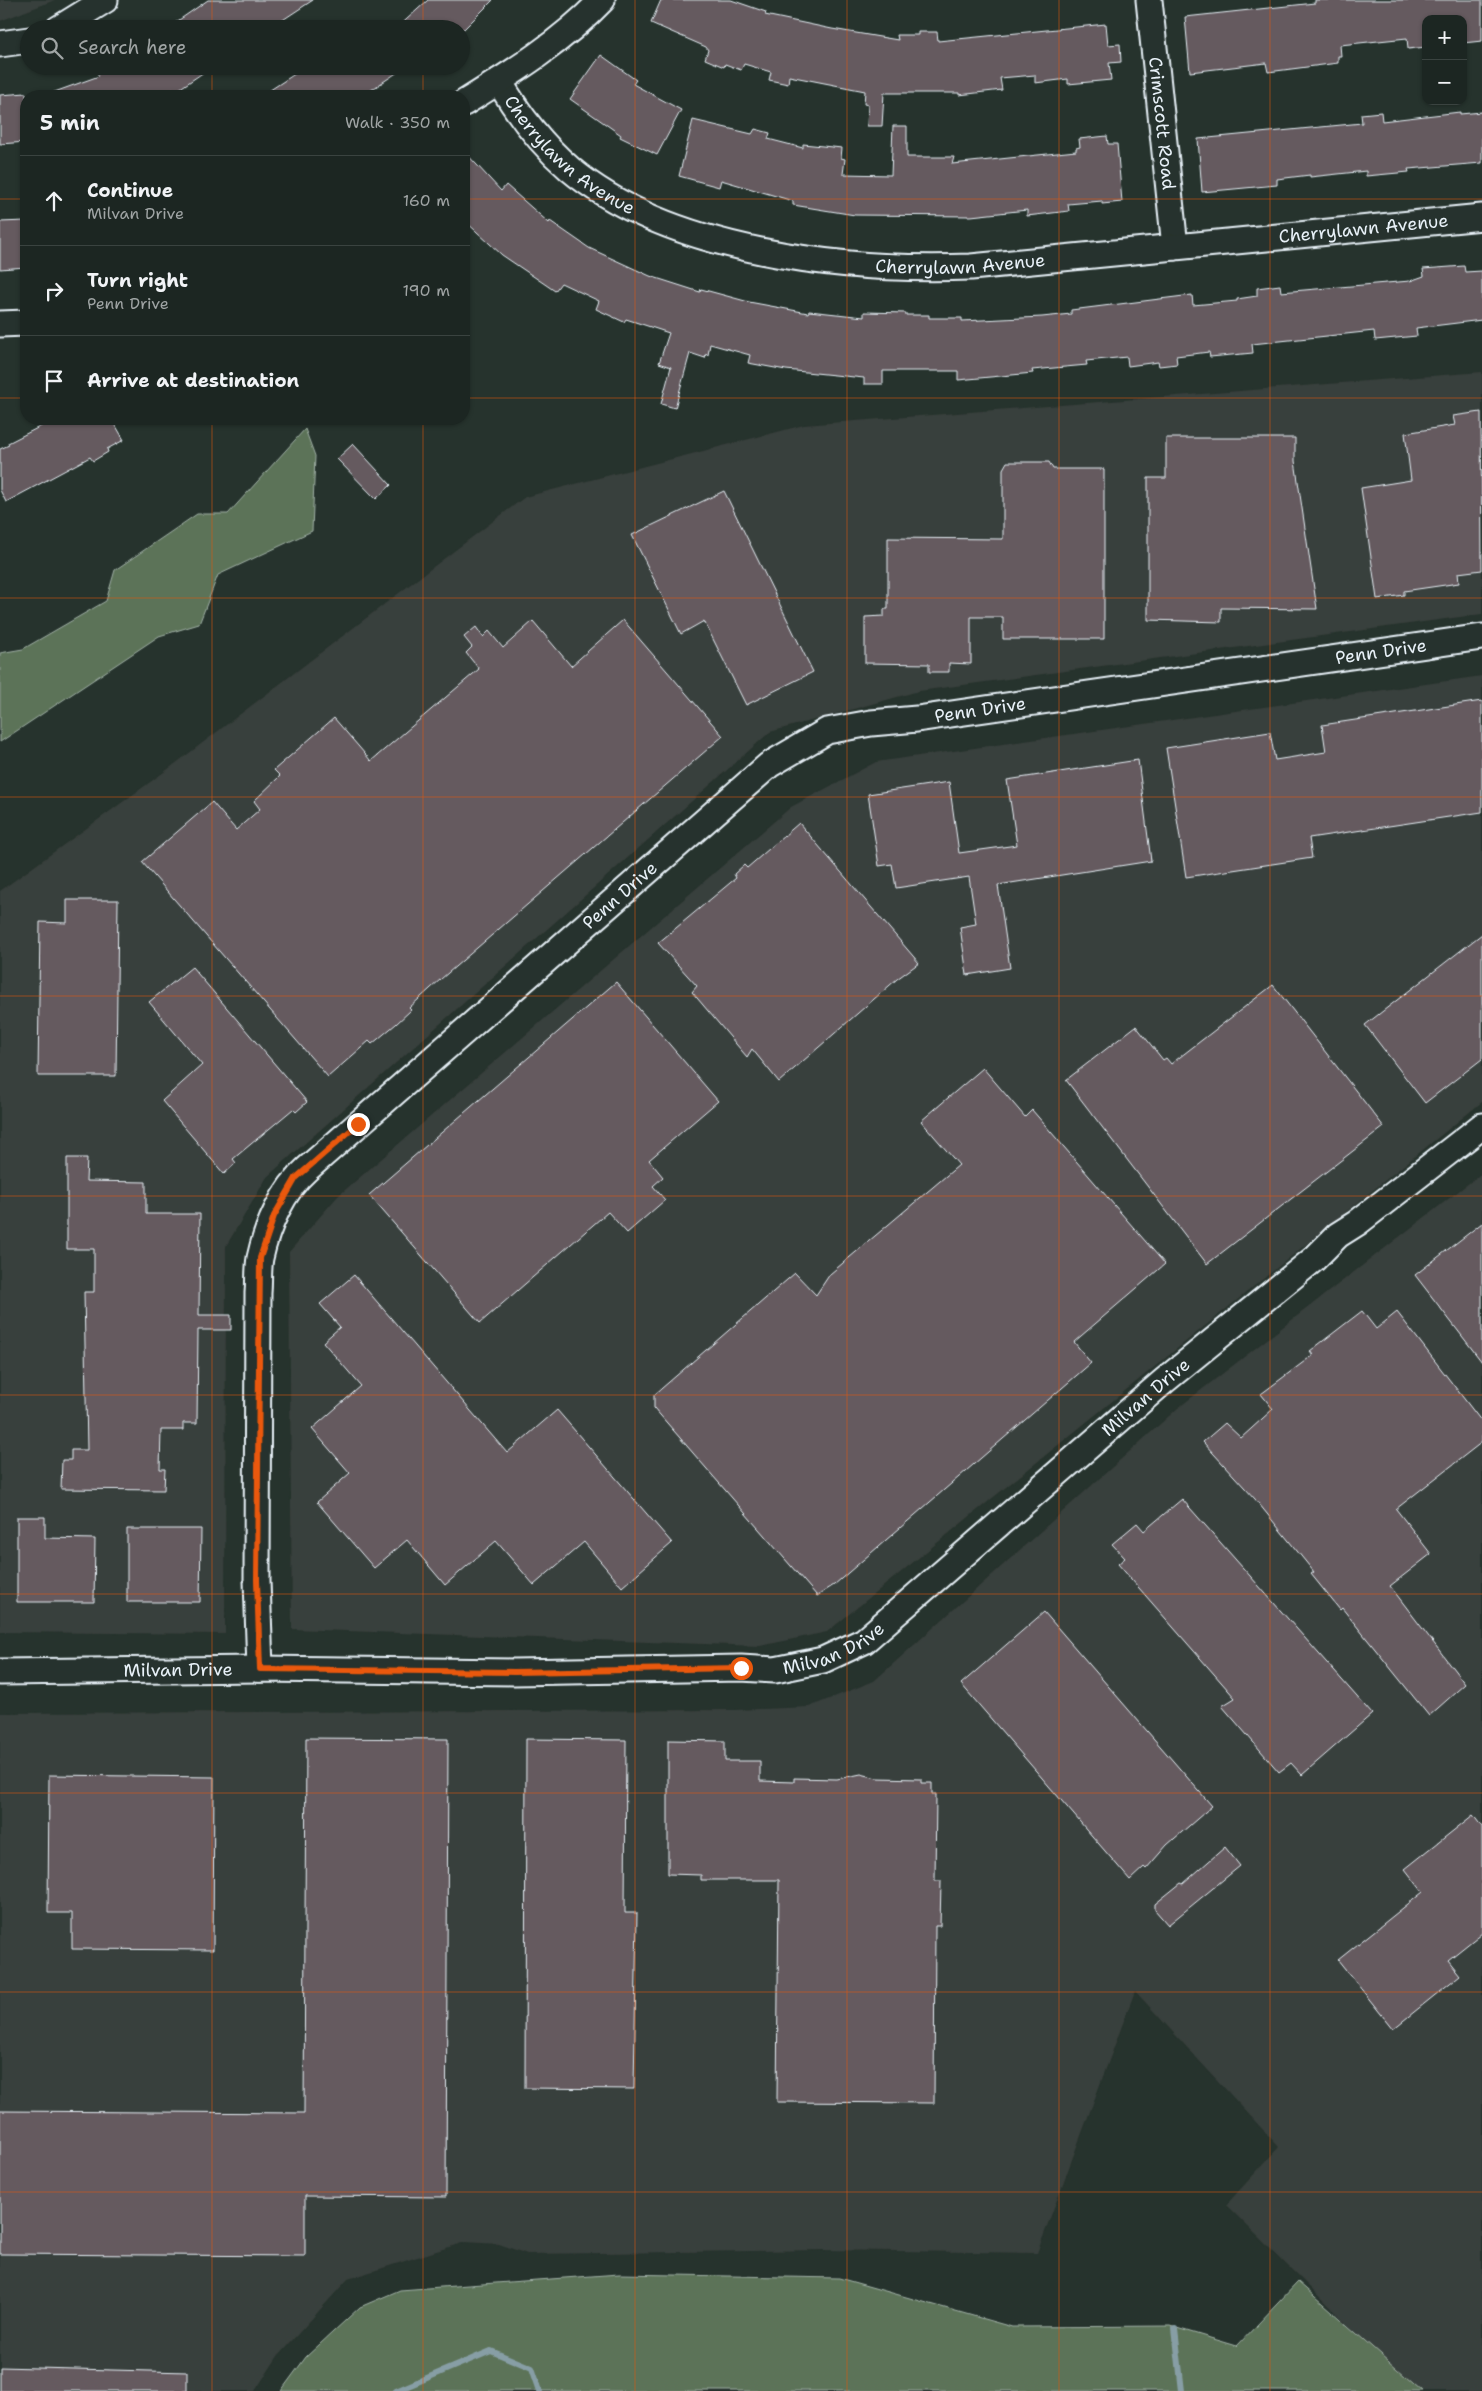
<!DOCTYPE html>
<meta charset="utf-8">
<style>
body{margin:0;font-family:"Shantell Sans",sans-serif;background:#29322f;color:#f1f3f6}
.controls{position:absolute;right:15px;top:15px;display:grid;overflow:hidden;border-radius:10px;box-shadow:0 1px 4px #0004}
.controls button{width:45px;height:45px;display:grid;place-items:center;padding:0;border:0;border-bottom:1px solid #3a4340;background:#1c2622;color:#f1f3f6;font:25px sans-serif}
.stop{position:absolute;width:15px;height:15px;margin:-11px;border:4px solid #ea580c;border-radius:50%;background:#fff}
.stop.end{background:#ea580c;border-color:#fff;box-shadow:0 1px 5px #0008}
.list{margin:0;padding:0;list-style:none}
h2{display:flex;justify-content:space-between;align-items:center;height:65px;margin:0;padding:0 20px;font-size:21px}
h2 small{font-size:16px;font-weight:400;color:#a0a5a5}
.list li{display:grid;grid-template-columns:32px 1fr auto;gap:15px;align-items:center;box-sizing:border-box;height:90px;padding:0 20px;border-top:1px solid #3a4340}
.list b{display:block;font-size:19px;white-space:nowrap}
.list p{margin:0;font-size:16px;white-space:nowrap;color:#a0a5a5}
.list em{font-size:16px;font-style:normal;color:#a0a5a5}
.icon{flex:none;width:28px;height:28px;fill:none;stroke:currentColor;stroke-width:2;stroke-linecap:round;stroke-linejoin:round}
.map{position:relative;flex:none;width:1482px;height:2391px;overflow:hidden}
.search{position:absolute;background:#1c2622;box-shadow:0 1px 4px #0004;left:20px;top:20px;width:450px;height:55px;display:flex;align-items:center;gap:12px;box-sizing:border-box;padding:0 18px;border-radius:28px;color:#a0a5a5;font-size:19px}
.panel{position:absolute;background:#1c2622;box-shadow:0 1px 4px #0004;left:20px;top:90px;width:450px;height:335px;border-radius:20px}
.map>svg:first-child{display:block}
.built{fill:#393f3c}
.green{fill:#5c7358;stroke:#a2b2a8}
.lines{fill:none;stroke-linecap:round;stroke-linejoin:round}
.stream{stroke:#879ea5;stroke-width:6}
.building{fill:#655a5e;stroke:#e8f1f8}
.minor-casing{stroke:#e8f1f8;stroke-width:29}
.minor{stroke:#26332d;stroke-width:25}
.route{stroke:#ea580c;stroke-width:6}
.grid{fill:none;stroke:#e8590c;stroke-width:1;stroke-opacity:0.55}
.labels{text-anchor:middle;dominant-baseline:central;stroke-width:5;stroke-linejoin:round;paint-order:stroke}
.street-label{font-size:18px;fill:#e8f1f8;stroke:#26332d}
</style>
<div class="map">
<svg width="1482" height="2391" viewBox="0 0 1482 2391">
<rect width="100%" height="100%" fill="#26332d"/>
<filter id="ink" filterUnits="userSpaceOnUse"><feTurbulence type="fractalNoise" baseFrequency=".02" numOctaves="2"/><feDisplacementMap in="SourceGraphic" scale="10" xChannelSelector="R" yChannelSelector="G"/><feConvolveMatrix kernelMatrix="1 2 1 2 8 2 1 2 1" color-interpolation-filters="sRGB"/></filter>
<g filter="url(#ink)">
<g class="built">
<path d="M 0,0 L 55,0 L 0,21 Z"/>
<path d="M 1482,372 L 1482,614 L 919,691 L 770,732 L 267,1177 L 226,1246 L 225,1634 L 0,1632 L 0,891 L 171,767 L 525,497 L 804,425 Z"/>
<path d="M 1482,676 L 1482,1102 L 827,1632 L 760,1646 L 292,1629 L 289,1252 L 338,1196 L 791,807 L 876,762 Z"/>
<path d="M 1482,1173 L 1482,2391 L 1415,2391 L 1226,2205 L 1279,2147 L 1135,1991 L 1037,2253 L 821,2250 L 527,2254 L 499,2244 L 465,2242 L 348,2279 L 278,2356 L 255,2391 L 0,2391 L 0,1713 L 735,1710 L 809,1707 L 874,1681 L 1178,1408 Z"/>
</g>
<g class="green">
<path d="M 305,429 L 315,456 L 312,531 L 218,575 L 199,624 L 159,636 L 0,742 L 0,653 L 23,649 L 106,601 L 115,570 L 197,514 L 228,514 Z"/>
<path d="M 619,2274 L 839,2278 L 1012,2327 L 1170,2326 L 1237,2346 L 1298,2282 L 1422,2391 L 281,2391 L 306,2357 L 360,2307 L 400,2290 Z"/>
</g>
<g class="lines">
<g class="stream">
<path d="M 1175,2329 L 1182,2391"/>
<path d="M 396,2391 L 491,2351 L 532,2368 L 540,2391"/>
</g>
</g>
<g class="building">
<path d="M 208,0 L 313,0 L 269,29 L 166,29 Z"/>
<path d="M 428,0 L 493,0 L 464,29 L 396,29 Z"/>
<path d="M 661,0 L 731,0 L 766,12 L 765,15 L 832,29 L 898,40 L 897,35 L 918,35 L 918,32 L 937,32 L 938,41 L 1106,24 L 1108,45 L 1120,44 L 1121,62 L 1109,63 L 1111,80 L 1068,84 L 1068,79 L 1035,83 L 1035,75 L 1000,78 L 1002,90 L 959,95 L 959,93 L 884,93 L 882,126 L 867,126 L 868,105 L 864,104 L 865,91 L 789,76 L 788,84 L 769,80 L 771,72 L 744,64 L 741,70 L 725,64 L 724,67 L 705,59 L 708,50 L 706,47 L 651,23 Z"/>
<path d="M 1315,0 L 1482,0 L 1482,41 L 1463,43 L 1463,19 L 1426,19 L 1426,47 L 1408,49 L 1407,38 L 1340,45 L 1341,56 L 1338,56 L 1338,63 L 1268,72 L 1266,63 L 1190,72 L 1185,17 L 1315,3 Z"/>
<path d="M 601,55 L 636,80 L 633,84 L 681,110 L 657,155 L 620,137 L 621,135 L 570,99 Z"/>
<path d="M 106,66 L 213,66 L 176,91 L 173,88 L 161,96 L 50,96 L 49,94 L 99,76 L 96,71 Z"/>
<path d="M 307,66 L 407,66 L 362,96 L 261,96 Z"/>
<path d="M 26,93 L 26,142 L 0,144 L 0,95 Z"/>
<path d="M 1381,112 L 1382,121 L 1460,112 L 1460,114 L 1482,112 L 1482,163 L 1408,169 L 1409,172 L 1366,176 L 1366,171 L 1310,177 L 1310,175 L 1277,179 L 1277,185 L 1202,192 L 1198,139 L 1362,123 L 1361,114 Z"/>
<path d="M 693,120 L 752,134 L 755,129 L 770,133 L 768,139 L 803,148 L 803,144 L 842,148 L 841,158 L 845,159 L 843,174 L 891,175 L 893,126 L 907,126 L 907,157 L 954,157 L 952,164 L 1076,151 L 1076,148 L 1080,147 L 1079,139 L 1107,136 L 1108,144 L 1117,144 L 1122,202 L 1102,204 L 1102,201 L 1068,204 L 1069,211 L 1027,216 L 1027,210 L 971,216 L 855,215 L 793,205 L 793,201 L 721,180 L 719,187 L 679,176 Z"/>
<path d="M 464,151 L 501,191 L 506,185 L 549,223 L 550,221 L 589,248 L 650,276 L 700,292 L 701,289 L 749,302 L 808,313 L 809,311 L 864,317 L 864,312 L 906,313 L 906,315 L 929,315 L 929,318 L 962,318 L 962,321 L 1042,317 L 1071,314 L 1071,310 L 1192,295 L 1193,305 L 1237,301 L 1237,299 L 1257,296 L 1257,288 L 1280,285 L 1281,292 L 1410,281 L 1424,276 L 1423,269 L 1464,266 L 1465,272 L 1482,271 L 1482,320 L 1416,328 L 1417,336 L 1375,340 L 1374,331 L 1252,344 L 1253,353 L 1210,357 L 1209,352 L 1176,356 L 1177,364 L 1159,366 L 1158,362 L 1128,366 L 1127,357 L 1086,361 L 1087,365 L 1032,370 L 1033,373 L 958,380 L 958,371 L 883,371 L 883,384 L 864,384 L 864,378 L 786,370 L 748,363 L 750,355 L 710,344 L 708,355 L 706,354 L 705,358 L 690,353 L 675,408 L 661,404 L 671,367 L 659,363 L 669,333 L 626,319 L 624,322 L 596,309 L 599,301 L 561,283 L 555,291 L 502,255 L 464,220 Z"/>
<path d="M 26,221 L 26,267 L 0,269 L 0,222 Z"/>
<path d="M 1481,412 L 1482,570 L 1458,573 L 1459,583 L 1404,591 L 1404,595 L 1377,599 L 1361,488 L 1411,480 L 1405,433 L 1455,425 L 1453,416 Z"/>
<path d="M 55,419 L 112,419 L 124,440 L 107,449 L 108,452 L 93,461 L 90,457 L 6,502 L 0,490 L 0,449 L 9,445 L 8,443 Z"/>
<path d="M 1166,438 L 1295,438 L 1295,461 L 1317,609 L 1221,608 L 1221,622 L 1148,620 L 1148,478 L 1166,478 Z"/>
<path d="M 353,444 L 391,485 L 376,499 L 337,459 Z"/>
<path d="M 1007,462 L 1049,462 L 1053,469 L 1104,469 L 1104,639 L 1003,639 L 1003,617 L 971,617 L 971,664 L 949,663 L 949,672 L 929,672 L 929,664 L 865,663 L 865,617 L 884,616 L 884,609 L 888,609 L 888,538 L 1003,539 L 1003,469 Z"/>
<path d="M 724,491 L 813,672 L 746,705 L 704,621 L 681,634 L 632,535 Z"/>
<path d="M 623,620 L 723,736 L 441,979 L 409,1008 L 411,1010 L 396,1024 L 372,1044 L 369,1041 L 328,1077 L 142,862 L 212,802 L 236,830 L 260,809 L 254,801 L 280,776 L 274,770 L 334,718 L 371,761 L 479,669 L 466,653 L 472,647 L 464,637 L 476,627 L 483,637 L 489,631 L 503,648 L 533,621 L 571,666 Z"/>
<path d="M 1482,701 L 1482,812 L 1309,838 L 1312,858 L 1186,877 L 1166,748 L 1270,732 L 1275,760 L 1326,752 L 1322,725 Z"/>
<path d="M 1138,760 L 1151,861 L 998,885 L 1010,968 L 967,975 L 960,927 L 976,924 L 969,877 L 896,888 L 892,864 L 879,866 L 868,794 L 949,782 L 959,853 L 1017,845 L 1007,780 Z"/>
<path d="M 799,823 L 919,963 L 897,979 L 779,1082 L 752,1049 L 747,1057 L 692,992 L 697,986 L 658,943 L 736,878 L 734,874 L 744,865 L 747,868 Z"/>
<path d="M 67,900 L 118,900 L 116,1076 L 38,1076 L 40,922 L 67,923 Z"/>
<path d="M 1482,934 L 1482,1059 L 1425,1103 L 1365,1025 Z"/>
<path d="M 192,967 L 307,1102 L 296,1112 L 293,1109 L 233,1159 L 236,1163 L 224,1174 L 162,1101 L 202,1065 L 149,1002 Z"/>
<path d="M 616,982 L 718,1101 L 649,1160 L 663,1177 L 653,1186 L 665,1200 L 627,1233 L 608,1212 L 480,1323 L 369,1195 Z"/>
<path d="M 1273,985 L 1384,1127 L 1207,1264 L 1066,1080 L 1136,1026 L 1163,1060 L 1166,1058 L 1171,1064 Z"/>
<path d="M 983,1068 L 1025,1117 L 1032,1110 L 1165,1264 L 1074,1342 L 1091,1363 L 834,1585 L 817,1596 L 654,1408 L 654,1395 L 795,1273 L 816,1295 L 830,1274 L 959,1165 L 921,1121 Z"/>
<path d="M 67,1158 L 87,1158 L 86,1181 L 146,1182 L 146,1214 L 200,1214 L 199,1315 L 231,1315 L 231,1330 L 198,1330 L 197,1423 L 183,1423 L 183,1430 L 161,1430 L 160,1469 L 165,1469 L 164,1490 L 61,1489 L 62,1460 L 71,1460 L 71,1450 L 87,1450 L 84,1292 L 94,1292 L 94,1249 L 67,1249 Z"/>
<path d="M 1482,1223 L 1482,1362 L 1415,1275 Z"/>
<path d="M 354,1275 L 507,1453 L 557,1410 L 672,1543 L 622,1587 L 584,1542 L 534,1585 L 496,1541 L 445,1585 L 407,1540 L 374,1568 L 317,1502 L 350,1473 L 312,1429 L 361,1386 L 323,1342 L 340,1327 L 320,1304 Z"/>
<path d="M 1362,1311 L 1376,1329 L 1397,1312 L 1482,1422 L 1482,1442 L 1396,1509 L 1431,1554 L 1390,1586 L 1465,1684 L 1429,1716 L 1342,1608 L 1340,1610 L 1311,1574 L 1314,1572 L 1255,1499 L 1203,1442 L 1225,1423 L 1241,1438 L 1273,1409 L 1261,1394 L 1313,1355 L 1310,1351 Z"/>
<path d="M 1182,1499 L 1372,1714 L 1302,1775 L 1291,1763 L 1279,1772 L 1222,1706 L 1235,1698 L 1118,1564 L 1125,1558 L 1112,1544 L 1137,1523 L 1144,1531 Z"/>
<path d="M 17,1517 L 45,1517 L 45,1538 L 95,1539 L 94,1602 L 17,1602 Z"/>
<path d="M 127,1529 L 201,1529 L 200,1602 L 127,1602 Z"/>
<path d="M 1044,1612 L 1212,1806 L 1167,1845 L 1146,1869 L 1144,1867 L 1130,1880 L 961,1684 Z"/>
<path d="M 306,1738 L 448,1739 L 446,2197 L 305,2196 L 305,2256 L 0,2254 L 0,2111 L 304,2113 Z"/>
<path d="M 526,1739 L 626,1740 L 625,1913 L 637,1913 L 634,2089 L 525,2088 Z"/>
<path d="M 668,1740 L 725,1741 L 725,1761 L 760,1761 L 760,1781 L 794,1782 L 794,1778 L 837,1779 L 861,1774 L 877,1778 L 921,1779 L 921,1783 L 932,1783 L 932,1794 L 936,1794 L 935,1881 L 941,1881 L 940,1926 L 935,1926 L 934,2103 L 777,2102 L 779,1880 L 701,1880 L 701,1875 L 668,1874 Z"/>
<path d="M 49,1775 L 214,1777 L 213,1950 L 72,1949 L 72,1913 L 48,1913 Z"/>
<path d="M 1473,1815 L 1482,1827 L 1482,1933 L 1448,1960 L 1460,1975 L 1393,2029 L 1338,1960 L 1423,1892 L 1405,1869 Z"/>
<path d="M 1225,1847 L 1240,1866 L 1168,1925 L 1155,1910 L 1155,1904 L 1181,1883 L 1183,1884 Z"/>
<path d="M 0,2367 L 187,2372 L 187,2391 L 0,2391 Z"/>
</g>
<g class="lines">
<g class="minor-casing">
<g id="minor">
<path id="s1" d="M 1149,0 L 1175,247"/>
<path d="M 58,29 L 105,0"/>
<path d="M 0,44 L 29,40"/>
<path id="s2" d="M 499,81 C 518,114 541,144 570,169 C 669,252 846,272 971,267 L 1482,217"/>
<path d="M 464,103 C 512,73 562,42 602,0"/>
<path d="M 0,324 L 26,323"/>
<path id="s3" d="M 260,1669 L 257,1580 L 258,1293 C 259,1281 258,1269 260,1258 C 267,1226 283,1190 307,1169 L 769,765 L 827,731 L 871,723 L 917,719 L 1482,637"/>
<path id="s4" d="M 0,1672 L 260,1669 L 514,1672 L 741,1668 L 775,1670 L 823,1660 L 864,1641 L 1164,1381 L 1314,1259 L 1338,1235 L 1357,1223 L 1482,1126"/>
</g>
</g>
<use href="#minor" class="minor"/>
</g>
</g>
<g class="lines" filter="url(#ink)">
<path class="route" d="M 358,1124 L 296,1178 L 274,1216 L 260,1258 L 257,1580 L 260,1669 L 514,1672 L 741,1668"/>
</g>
<path class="grid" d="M 212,0 L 212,29M 423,0 L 423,29M 635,0 L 635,2391M 847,0 L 847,2391M 1059,0 L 1059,2391M 1270,0 L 1270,2391M 212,66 L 212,96M 423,66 L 423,96M 0,199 L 26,199M 464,199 L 1482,199M 0,398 L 26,398M 464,398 L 1482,398M 212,419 L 212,2391M 423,419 L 423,2391M 0,598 L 1482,598M 0,797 L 1482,797M 0,996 L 1482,996M 0,1196 L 1482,1196M 0,1395 L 1482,1395M 0,1594 L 1482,1594M 0,1793 L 1482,1793M 0,1992 L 1482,1992M 0,2192 L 1482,2192"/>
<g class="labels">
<g class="street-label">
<text stroke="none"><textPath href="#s1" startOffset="124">Crimscott Road</textPath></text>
<text stroke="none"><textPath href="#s2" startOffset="104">Cherrylawn Avenue</textPath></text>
<text stroke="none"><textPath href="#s2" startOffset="929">Cherrylawn Avenue</textPath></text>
<text stroke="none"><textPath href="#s2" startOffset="524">Cherrylawn Avenue</textPath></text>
<text stroke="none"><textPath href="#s3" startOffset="1754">Penn Drive</textPath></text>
<text stroke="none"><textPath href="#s3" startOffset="1349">Penn Drive</textPath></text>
<text stroke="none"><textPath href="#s3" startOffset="929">Penn Drive</textPath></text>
<text stroke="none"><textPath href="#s4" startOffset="1242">Milvan Drive</textPath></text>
<text stroke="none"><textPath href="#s4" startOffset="838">Milvan Drive</textPath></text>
<text stroke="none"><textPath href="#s4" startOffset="178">Milvan Drive</textPath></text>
</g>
</g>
</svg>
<div class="controls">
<button>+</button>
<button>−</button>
</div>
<div class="stop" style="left:741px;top:1668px"></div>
<div class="stop end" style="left:358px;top:1124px"></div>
<div class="search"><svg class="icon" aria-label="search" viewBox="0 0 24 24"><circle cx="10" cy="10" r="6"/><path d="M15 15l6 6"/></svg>Search here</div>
<section class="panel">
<h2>5 min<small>Walk · 350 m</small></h2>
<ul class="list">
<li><svg class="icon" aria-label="ahead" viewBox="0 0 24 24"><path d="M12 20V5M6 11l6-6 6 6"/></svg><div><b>Continue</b><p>Milvan Drive</p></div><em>160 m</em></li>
<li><svg class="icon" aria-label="right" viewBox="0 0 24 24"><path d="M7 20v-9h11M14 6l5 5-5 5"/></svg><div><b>Turn right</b><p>Penn Drive</p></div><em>190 m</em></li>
<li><svg class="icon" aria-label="arrive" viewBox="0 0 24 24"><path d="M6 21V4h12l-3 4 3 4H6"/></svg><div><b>Arrive at destination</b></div></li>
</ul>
</section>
</div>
